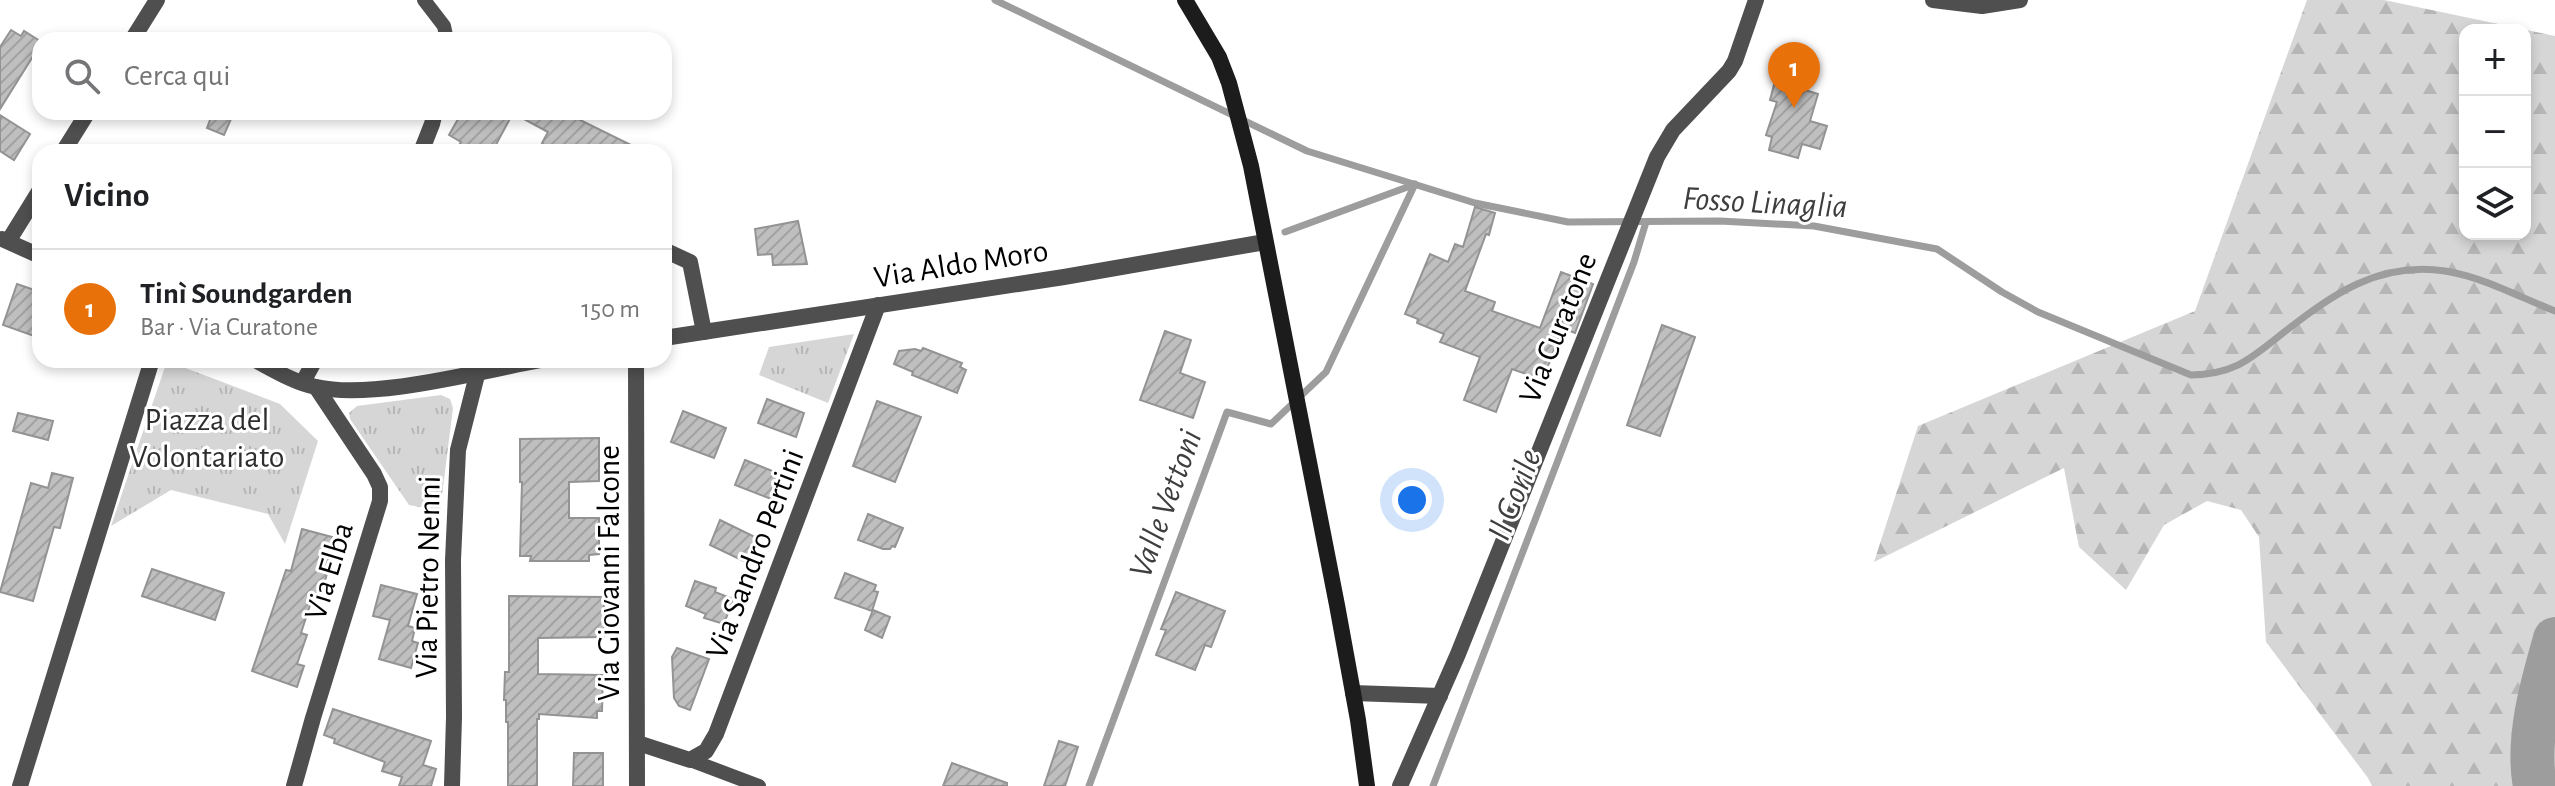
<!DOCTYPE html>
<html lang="it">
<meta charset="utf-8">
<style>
body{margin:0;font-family:"Alegreya Sans",sans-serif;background:#f2f2f2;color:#202124}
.controls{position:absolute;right:24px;top:24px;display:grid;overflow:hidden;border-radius:16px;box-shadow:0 4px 12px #0003}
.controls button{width:72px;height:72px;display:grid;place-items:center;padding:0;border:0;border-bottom:2px solid #e0e0e0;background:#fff;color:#202124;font:40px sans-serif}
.you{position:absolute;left:1412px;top:500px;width:28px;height:28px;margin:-20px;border:6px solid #fff;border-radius:50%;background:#1a73e8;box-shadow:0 0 0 12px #1a73e833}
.badge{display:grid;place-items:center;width:52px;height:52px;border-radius:50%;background:#111827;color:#fff;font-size:26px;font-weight:700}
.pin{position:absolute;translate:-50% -66px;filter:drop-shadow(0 2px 4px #0008)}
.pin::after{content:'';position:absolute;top:42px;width:28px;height:24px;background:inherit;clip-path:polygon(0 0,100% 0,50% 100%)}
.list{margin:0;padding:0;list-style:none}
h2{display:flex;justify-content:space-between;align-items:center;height:104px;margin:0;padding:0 32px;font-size:34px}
h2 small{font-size:26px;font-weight:400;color:#757577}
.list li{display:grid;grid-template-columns:52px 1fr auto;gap:24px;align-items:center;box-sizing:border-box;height:120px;padding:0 32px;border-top:2px solid #e0e0e0}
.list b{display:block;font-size:30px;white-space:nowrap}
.list p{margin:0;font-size:26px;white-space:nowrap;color:#757577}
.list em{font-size:26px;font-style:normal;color:#757577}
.icon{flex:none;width:44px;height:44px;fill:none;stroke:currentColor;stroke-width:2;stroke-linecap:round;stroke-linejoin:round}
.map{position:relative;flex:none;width:2555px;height:786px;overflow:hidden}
.search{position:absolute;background:#fff;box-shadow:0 4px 12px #0003;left:32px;top:32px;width:640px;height:88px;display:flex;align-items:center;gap:20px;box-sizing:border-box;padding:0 28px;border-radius:24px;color:#757577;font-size:30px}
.panel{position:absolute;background:#fff;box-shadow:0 4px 12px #0003;left:32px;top:144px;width:640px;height:224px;border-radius:24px}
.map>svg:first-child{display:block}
.grass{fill:url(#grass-tufts)}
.forest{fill:url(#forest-firs);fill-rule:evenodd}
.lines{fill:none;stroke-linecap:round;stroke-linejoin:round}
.stream{stroke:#9d9d9d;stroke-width:7}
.river{stroke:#9d9d9d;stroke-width:44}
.building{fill:url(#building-hatch);stroke:#939393;stroke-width:2}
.lane{stroke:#4f4f4f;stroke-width:14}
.street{stroke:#4f4f4f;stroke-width:16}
.secondary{stroke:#1c1c1c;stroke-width:16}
.labels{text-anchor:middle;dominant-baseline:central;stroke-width:6;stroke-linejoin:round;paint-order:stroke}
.street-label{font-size:32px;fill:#000;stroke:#fff}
.park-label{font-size:32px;fill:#2d2d2d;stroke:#fff}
.water-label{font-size:34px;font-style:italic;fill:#3e3e3e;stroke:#fff}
</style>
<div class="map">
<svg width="2555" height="786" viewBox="0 0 2555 786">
<defs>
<pattern id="grass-tufts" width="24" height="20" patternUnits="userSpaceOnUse" patternTransform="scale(2)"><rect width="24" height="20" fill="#d6d6d6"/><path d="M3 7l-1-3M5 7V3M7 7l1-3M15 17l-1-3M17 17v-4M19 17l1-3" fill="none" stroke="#b6b6b6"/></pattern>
<pattern id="forest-firs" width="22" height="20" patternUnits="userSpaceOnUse" patternTransform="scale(2)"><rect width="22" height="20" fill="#d6d6d6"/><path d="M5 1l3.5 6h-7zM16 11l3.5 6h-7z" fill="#b6b6b6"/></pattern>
<pattern id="building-hatch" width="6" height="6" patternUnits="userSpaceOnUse" patternTransform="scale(2)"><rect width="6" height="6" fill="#bfbfbf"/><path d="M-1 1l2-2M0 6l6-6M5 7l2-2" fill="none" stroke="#a2a2a2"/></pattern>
</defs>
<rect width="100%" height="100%" fill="#fff"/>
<g class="grass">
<path d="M 854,334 L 828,403 L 759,375 L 769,347 Z"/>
<path d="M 167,361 L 280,404 L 318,441 L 285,544 L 268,514 L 171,490 L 111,526 Z"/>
<path d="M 441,395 L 450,399 L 453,408 L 440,511 L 409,505 L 350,419 L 349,413 L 357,406 Z"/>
</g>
<path class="forest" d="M 2307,0 L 2384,0 L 2555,36 L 2555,786 L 2372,786 L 2368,778 L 2266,642 L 2259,537 L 2241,510 L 2207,501 L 2164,525 L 2126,590 L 2079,547 L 2064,468 L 1874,562 L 1918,426 L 2195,311 ZM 2465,30 L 2525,30 L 2525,234 L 2465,234 Z"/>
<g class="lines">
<g class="stream">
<path d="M 995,0 L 1307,151 L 1475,203 L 1568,222 L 1720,221 L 1814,226 L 1937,249 L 2002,292 L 2038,312 L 2191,375 C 2235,374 2250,359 2283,333 C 2332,295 2378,261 2445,271 C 2483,277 2519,297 2555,311"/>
<path d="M 1285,232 L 1413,185"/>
<path d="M 1089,786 L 1227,412 L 1271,424 L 1326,372 L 1415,184"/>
<path d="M 1433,786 L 1634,262 L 1646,222"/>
</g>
<path class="river" d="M 2535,786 C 2526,740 2542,684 2555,639"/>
</g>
<g class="building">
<path d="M 11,30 L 21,36 L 24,31 L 40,41 L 40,45 L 0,109 L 0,47 Z"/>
<path d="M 1775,81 L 1818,94 L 1810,121 L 1827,126 L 1820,149 L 1802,144 L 1798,158 L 1769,150 L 1772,137 L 1766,135 L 1777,102 L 1770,100 Z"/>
<path d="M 213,112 L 234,112 L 224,135 L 207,128 Z"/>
<path d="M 462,112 L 564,112 L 645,152 L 553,152 L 542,143 L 548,132 L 513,113 L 492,152 L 455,152 L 461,142 L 449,135 Z"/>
<path d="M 0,115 L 30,134 L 14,160 L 0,151 Z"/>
<path d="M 1475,207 L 1495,213 L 1489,235 L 1486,234 L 1465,291 L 1495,302 L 1492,311 L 1540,328 L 1561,272 L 1593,284 L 1575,333 L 1562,328 L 1543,380 L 1512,369 L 1496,412 L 1464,400 L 1480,357 L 1440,342 L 1444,334 L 1417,323 L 1418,319 L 1405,314 L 1430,254 L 1448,262 L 1455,244 L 1463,247 Z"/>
<path d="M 798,221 L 807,264 L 773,265 L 772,254 L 758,255 L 755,229 Z"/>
<path d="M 17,284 L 40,292 L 40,338 L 3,325 Z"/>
<path d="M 1662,325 L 1695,337 L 1660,436 L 1627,425 Z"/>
<path d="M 1165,331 L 1191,340 L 1180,373 L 1205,382 L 1193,418 L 1140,400 Z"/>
<path d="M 923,348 L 962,363 L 960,367 L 966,370 L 957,393 L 912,375 L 913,372 L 894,364 L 899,351 L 915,349 L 921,351 Z"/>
<path d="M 767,399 L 804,413 L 796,437 L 758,423 Z"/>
<path d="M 877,401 L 921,417 L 895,482 L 853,466 Z"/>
<path d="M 683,411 L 726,428 L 714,458 L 671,442 Z"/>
<path d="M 18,413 L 53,421 L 48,440 L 13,431 Z"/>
<path d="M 599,438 L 599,481 L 569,482 L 569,518 L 599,518 L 599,554 L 589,555 L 589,561 L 530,561 L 531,556 L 520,556 L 522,482 L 520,482 L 520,439 Z"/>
<path d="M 745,460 L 780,474 L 771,499 L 735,485 Z"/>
<path d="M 52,473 L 73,478 L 60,528 L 54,527 L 33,601 L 0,592 L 31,483 L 48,488 Z"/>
<path d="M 868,514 L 903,528 L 895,547 L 892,546 L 890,549 L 883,549 L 858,540 Z"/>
<path d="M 720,520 L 757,538 L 748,563 L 710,545 Z"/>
<path d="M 302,529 L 332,537 L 327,557 L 331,559 L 321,595 L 314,593 L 301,633 L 307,635 L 297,664 L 304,666 L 297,687 L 252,671 L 286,570 L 291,571 Z"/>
<path d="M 152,569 L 224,593 L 215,620 L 142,596 Z"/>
<path d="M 845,573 L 876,585 L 874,591 L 878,592 L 872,611 L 835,598 Z"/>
<path d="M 695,581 L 716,588 L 715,592 L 733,599 L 724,624 L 704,618 L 706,614 L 686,606 Z"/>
<path d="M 381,585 L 417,594 L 408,626 L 415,628 L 412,641 L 418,643 L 411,668 L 379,659 L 390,620 L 373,616 Z"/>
<path d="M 1176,592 L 1225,611 L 1211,647 L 1205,645 L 1195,670 L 1156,655 L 1166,630 L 1161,629 Z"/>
<path d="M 509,596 L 604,597 L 604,637 L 538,638 L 538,674 L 603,675 L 602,711 L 597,711 L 597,718 L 539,714 L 539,719 L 537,719 L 537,786 L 508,786 L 508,722 L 506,722 L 506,700 L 504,700 L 505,672 L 509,672 Z"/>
<path d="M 873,610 L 890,617 L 882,638 L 865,630 Z"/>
<path d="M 677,648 L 709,659 L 690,710 L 679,706 L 674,698 L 672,657 Z"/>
<path d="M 333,709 L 431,741 L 423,765 L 436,769 L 431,786 L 399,786 L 402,777 L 382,771 L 385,762 L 334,743 L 335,739 L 324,735 Z"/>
<path d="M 1059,741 L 1078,747 L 1065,786 L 1044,786 Z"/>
<path d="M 574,753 L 603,753 L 603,786 L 573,786 Z"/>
<path d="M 952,763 L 1007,783 L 1007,786 L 943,786 Z"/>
</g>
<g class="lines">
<g class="lane">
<path d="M 424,0 L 444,26 L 447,40"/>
<path d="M 690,760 L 759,786"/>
</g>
<g class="street">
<path d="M 1933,0 L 1982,6 L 2020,0"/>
<path d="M 132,40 L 157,0"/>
<path d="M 63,152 L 88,112"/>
<path d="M 421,152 L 432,124 L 435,112"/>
<path d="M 2,239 L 40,256"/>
<path d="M 9,240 L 40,190"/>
<path d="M 664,250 L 690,262 L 704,332"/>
<path d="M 664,338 L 1064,277 L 1265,242"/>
<path d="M 255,360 C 274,370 295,383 316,387 C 375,400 480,371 541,360"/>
<path d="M 636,360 L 637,786"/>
<path d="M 303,382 L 315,360"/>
<path d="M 1353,693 L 1440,696"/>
<path d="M 638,743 L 690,760 L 706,751 L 716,734 L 878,305"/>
<path d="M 20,786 L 152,360"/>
<path d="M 294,786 L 313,718 L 380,501 L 380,487 L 374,474 L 316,387"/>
<path d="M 452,786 L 454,717 L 453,560 L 458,450 L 478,371 L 476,360"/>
<path d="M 1400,786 L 1458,654 L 1657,157 L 1673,130 L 1729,71 L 1735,61 L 1756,0"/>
</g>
<path class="secondary" d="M 1185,0 L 1219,57 L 1229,83 L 1251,166 L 1337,605 L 1358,720 L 1367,786"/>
</g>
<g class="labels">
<g class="street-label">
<text transform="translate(961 264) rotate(-9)">Via Aldo Moro</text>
<text transform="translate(1558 328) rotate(-68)">Via Curatone</text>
<text transform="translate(755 554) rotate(-69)">Via Sandro Pertini</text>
<text transform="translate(329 571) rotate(-73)">Via Elba</text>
<text transform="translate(609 573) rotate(-90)">Via Giovanni Falcone</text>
<text transform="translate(428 577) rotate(-89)">Via Pietro Nenni</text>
</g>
<g class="park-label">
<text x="207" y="420">Piazza del<tspan x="207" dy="37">Volontariato</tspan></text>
</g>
<g class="water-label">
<text transform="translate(1765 203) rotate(3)">Fosso Linaglia</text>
<text transform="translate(1515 495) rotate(-69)">Il Gorile</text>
<text transform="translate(1166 504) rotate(-70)">Valle Vettoni</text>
</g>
</g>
</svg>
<div class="controls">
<button>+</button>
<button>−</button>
<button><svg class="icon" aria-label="layers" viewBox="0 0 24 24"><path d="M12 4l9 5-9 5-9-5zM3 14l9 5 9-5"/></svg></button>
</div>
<div class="you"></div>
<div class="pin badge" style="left:1794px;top:108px;background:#e8710a">1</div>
<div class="search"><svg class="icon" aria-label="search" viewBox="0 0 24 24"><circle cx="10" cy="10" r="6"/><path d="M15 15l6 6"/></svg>Cerca qui</div>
<section class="panel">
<h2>Vicino<small></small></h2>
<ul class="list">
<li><span class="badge" style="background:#e8710a">1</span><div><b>Tinì Soundgarden</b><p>Bar · Via Curatone</p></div><em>150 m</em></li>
</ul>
</section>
</div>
